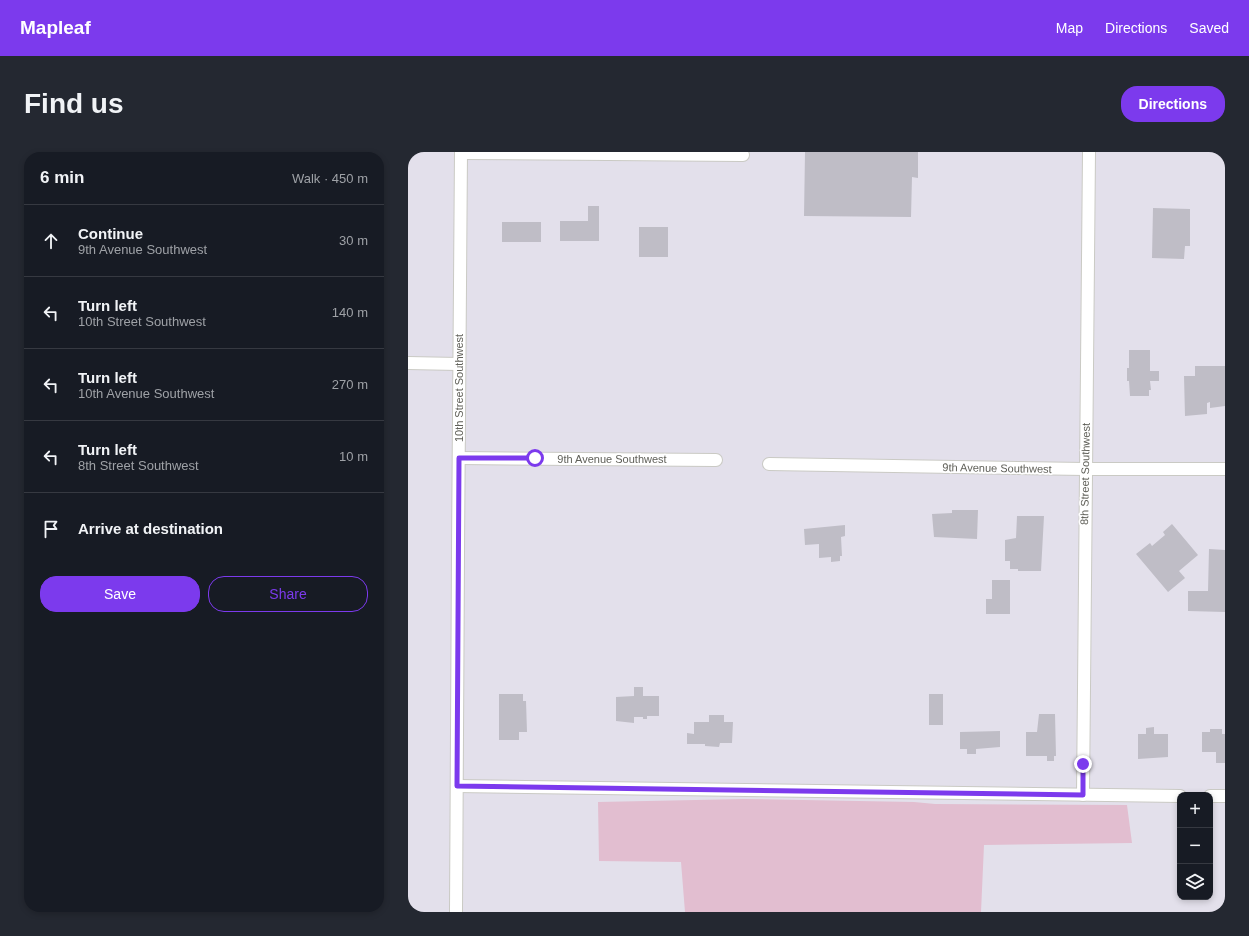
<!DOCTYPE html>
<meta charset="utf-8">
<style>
body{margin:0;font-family:Helvetica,sans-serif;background:#242831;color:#f1f3f6}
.controls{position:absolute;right:12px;bottom:12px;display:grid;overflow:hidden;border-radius:8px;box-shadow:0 2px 6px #0003}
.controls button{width:36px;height:36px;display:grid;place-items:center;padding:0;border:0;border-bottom:1px solid #363941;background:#171b24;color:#f1f3f6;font:20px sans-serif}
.stop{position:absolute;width:12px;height:12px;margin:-9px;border:3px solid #7c3aed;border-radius:50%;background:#fff}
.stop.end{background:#7c3aed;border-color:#fff;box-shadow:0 1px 4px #0008}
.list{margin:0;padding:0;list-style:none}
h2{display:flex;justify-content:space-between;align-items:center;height:52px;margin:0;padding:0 16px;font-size:17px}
h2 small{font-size:13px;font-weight:400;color:#9ea1a6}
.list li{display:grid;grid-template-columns:26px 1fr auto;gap:12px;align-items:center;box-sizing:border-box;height:72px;padding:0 16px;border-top:1px solid #363941}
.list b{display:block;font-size:15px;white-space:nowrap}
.list p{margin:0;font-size:13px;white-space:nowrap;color:#9ea1a6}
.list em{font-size:13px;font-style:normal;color:#9ea1a6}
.actions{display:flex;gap:8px;padding:12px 16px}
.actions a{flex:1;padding:9px 0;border:1px solid #7c3aed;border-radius:16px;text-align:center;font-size:14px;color:#7c3aed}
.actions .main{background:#7c3aed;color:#fff}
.icon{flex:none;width:22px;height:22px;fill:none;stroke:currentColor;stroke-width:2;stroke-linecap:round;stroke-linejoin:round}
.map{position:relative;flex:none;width:817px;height:760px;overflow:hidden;border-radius:16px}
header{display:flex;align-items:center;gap:24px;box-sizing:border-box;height:56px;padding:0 20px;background:#7c3aed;color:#fff}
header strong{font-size:19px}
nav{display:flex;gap:22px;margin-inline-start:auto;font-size:14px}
.intro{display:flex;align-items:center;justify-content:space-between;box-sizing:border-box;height:96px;padding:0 24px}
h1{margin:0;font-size:28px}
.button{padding:10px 18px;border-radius:16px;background:#7c3aed;color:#fff;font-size:14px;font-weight:700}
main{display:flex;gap:24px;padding:0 24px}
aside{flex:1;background:#171b24;border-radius:16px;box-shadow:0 2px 6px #0003}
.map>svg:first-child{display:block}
.green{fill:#e2bed0}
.building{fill:#bfbdc6}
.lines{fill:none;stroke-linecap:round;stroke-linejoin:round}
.minor-casing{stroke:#cacac4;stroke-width:14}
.minor{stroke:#fff;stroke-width:12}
.route{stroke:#7c3aed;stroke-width:5}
.labels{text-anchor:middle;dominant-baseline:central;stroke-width:3.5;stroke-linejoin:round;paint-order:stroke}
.street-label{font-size:11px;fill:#606059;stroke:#fff}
</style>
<header>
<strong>Mapleaf</strong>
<nav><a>Map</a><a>Directions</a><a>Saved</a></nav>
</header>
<div class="intro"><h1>Find us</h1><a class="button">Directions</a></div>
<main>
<aside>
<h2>6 min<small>Walk · 450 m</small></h2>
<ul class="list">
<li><svg class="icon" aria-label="ahead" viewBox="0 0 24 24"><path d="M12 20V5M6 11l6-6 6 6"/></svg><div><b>Continue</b><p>9th Avenue Southwest</p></div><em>30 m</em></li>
<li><svg class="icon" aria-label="left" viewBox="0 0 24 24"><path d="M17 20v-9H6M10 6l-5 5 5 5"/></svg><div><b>Turn left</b><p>10th Street Southwest</p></div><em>140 m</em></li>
<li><svg class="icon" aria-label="left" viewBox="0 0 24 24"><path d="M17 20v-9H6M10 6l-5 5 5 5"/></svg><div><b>Turn left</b><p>10th Avenue Southwest</p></div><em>270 m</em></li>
<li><svg class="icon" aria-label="left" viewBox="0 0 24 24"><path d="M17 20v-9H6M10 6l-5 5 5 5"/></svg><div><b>Turn left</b><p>8th Street Southwest</p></div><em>10 m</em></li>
<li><svg class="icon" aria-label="arrive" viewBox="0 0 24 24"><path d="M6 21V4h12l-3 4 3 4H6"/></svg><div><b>Arrive at destination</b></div></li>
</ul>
<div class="actions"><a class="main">Save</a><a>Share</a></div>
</aside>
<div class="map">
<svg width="817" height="760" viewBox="0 0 817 760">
<rect width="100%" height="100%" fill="#e3e0eb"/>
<path class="green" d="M 336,647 L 506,650 L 527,652 L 719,653 L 724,691 L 576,693 L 573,760 L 277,760 L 273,710 L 191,709 L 190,650 Z"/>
<g class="building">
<path d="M 397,0 L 510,0 L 510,26 L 504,25 L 503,65 L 396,64 Z"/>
<path d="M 180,54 L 191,54 L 191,89 L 152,89 L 152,69 L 180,69 Z"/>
<path d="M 745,56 L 782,57 L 782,94 L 777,94 L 776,107 L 744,106 Z"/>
<rect x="94" y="70" width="39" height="20"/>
<rect x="231" y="75" width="29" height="30"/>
<path d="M 721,198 L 742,198 L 742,219 L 751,219 L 751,229 L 742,229 L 743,238 L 741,238 L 741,244 L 722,244 L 721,229 L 719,229 L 719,216 L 721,216 Z"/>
<path d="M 787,214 L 817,214 L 817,254 L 802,256 L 802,250 L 799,251 L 799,262 L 777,264 L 776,224 L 787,224 Z"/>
<path d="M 544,358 L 570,358 L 569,387 L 526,385 L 524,362 L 544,361 Z"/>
<path d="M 609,364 L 636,364 L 633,419 L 610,419 L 610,417 L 602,417 L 602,409 L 597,409 L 597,388 L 608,386 Z"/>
<path d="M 764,372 L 790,403 L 771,419 L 777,426 L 760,440 L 728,402 L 742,391 L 744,394 L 757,383 L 755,380 Z"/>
<path d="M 437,373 L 437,384 L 433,385 L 434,404 L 432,404 L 432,409 L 423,410 L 423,405 L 411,406 L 411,392 L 397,393 L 396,377 Z"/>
<path d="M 801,397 L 817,398 L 817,460 L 780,459 L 780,439 L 800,439 Z"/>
<path d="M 584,428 L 602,428 L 602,462 L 578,462 L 578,447 L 584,447 Z"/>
<path d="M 226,535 L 235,535 L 235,544 L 251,544 L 251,564 L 239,564 L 239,567 L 235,567 L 235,565 L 226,565 L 226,571 L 208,569 L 208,545 L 226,544 Z"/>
<path d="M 91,542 L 115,542 L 115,549 L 118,549 L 119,580 L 111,580 L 111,588 L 91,588 Z"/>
<rect x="521" y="542" width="14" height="31"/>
<path d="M 631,562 L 647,562 L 648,604 L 646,604 L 646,609 L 639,609 L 639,604 L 618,604 L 618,580 L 629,580 Z"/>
<path d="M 301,563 L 316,563 L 316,570 L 325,570 L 324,591 L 312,591 L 311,595 L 297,594 L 297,592 L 279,592 L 279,581 L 286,582 L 286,570 L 301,570 Z"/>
<path d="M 746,575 L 746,582 L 760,582 L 760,605 L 730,607 L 730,582 L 738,582 L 738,576 Z"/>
<path d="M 802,577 L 814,577 L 814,582 L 817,582 L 817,611 L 808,611 L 808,600 L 794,600 L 794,580 L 802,580 Z"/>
<path d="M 592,579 L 592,595 L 568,597 L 568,602 L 559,602 L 559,597 L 552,597 L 552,580 Z"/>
</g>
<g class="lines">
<g class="minor-casing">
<g id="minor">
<path d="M 54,1 L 335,3"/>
<path d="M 0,211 L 50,212"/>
<path d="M 51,306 L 308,308"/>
<path d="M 361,312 L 677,317 L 817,317"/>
<path d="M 49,634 L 772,644"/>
<path d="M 675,643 L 681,0"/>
<path d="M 802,644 L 817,644"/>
<path d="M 48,760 C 49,507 51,253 53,0"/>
</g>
</g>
<use href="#minor" class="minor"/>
</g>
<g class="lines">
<path class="route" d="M 127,306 L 51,306 L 49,634 L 675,643 L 675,612"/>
</g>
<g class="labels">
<g class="street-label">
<text transform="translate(51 236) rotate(-90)">10th Street Southwest</text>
<text x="204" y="307">9th Avenue Southwest</text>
<text transform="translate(589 316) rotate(1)">9th Avenue Southwest</text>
<text transform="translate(677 322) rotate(-89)">8th Street Southwest</text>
</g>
</g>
</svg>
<div class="controls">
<button>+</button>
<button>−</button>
<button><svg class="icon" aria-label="layers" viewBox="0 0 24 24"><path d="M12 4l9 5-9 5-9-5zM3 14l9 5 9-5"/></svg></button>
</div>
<div class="stop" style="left:127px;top:306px"></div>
<div class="stop end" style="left:675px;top:612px"></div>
</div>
</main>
